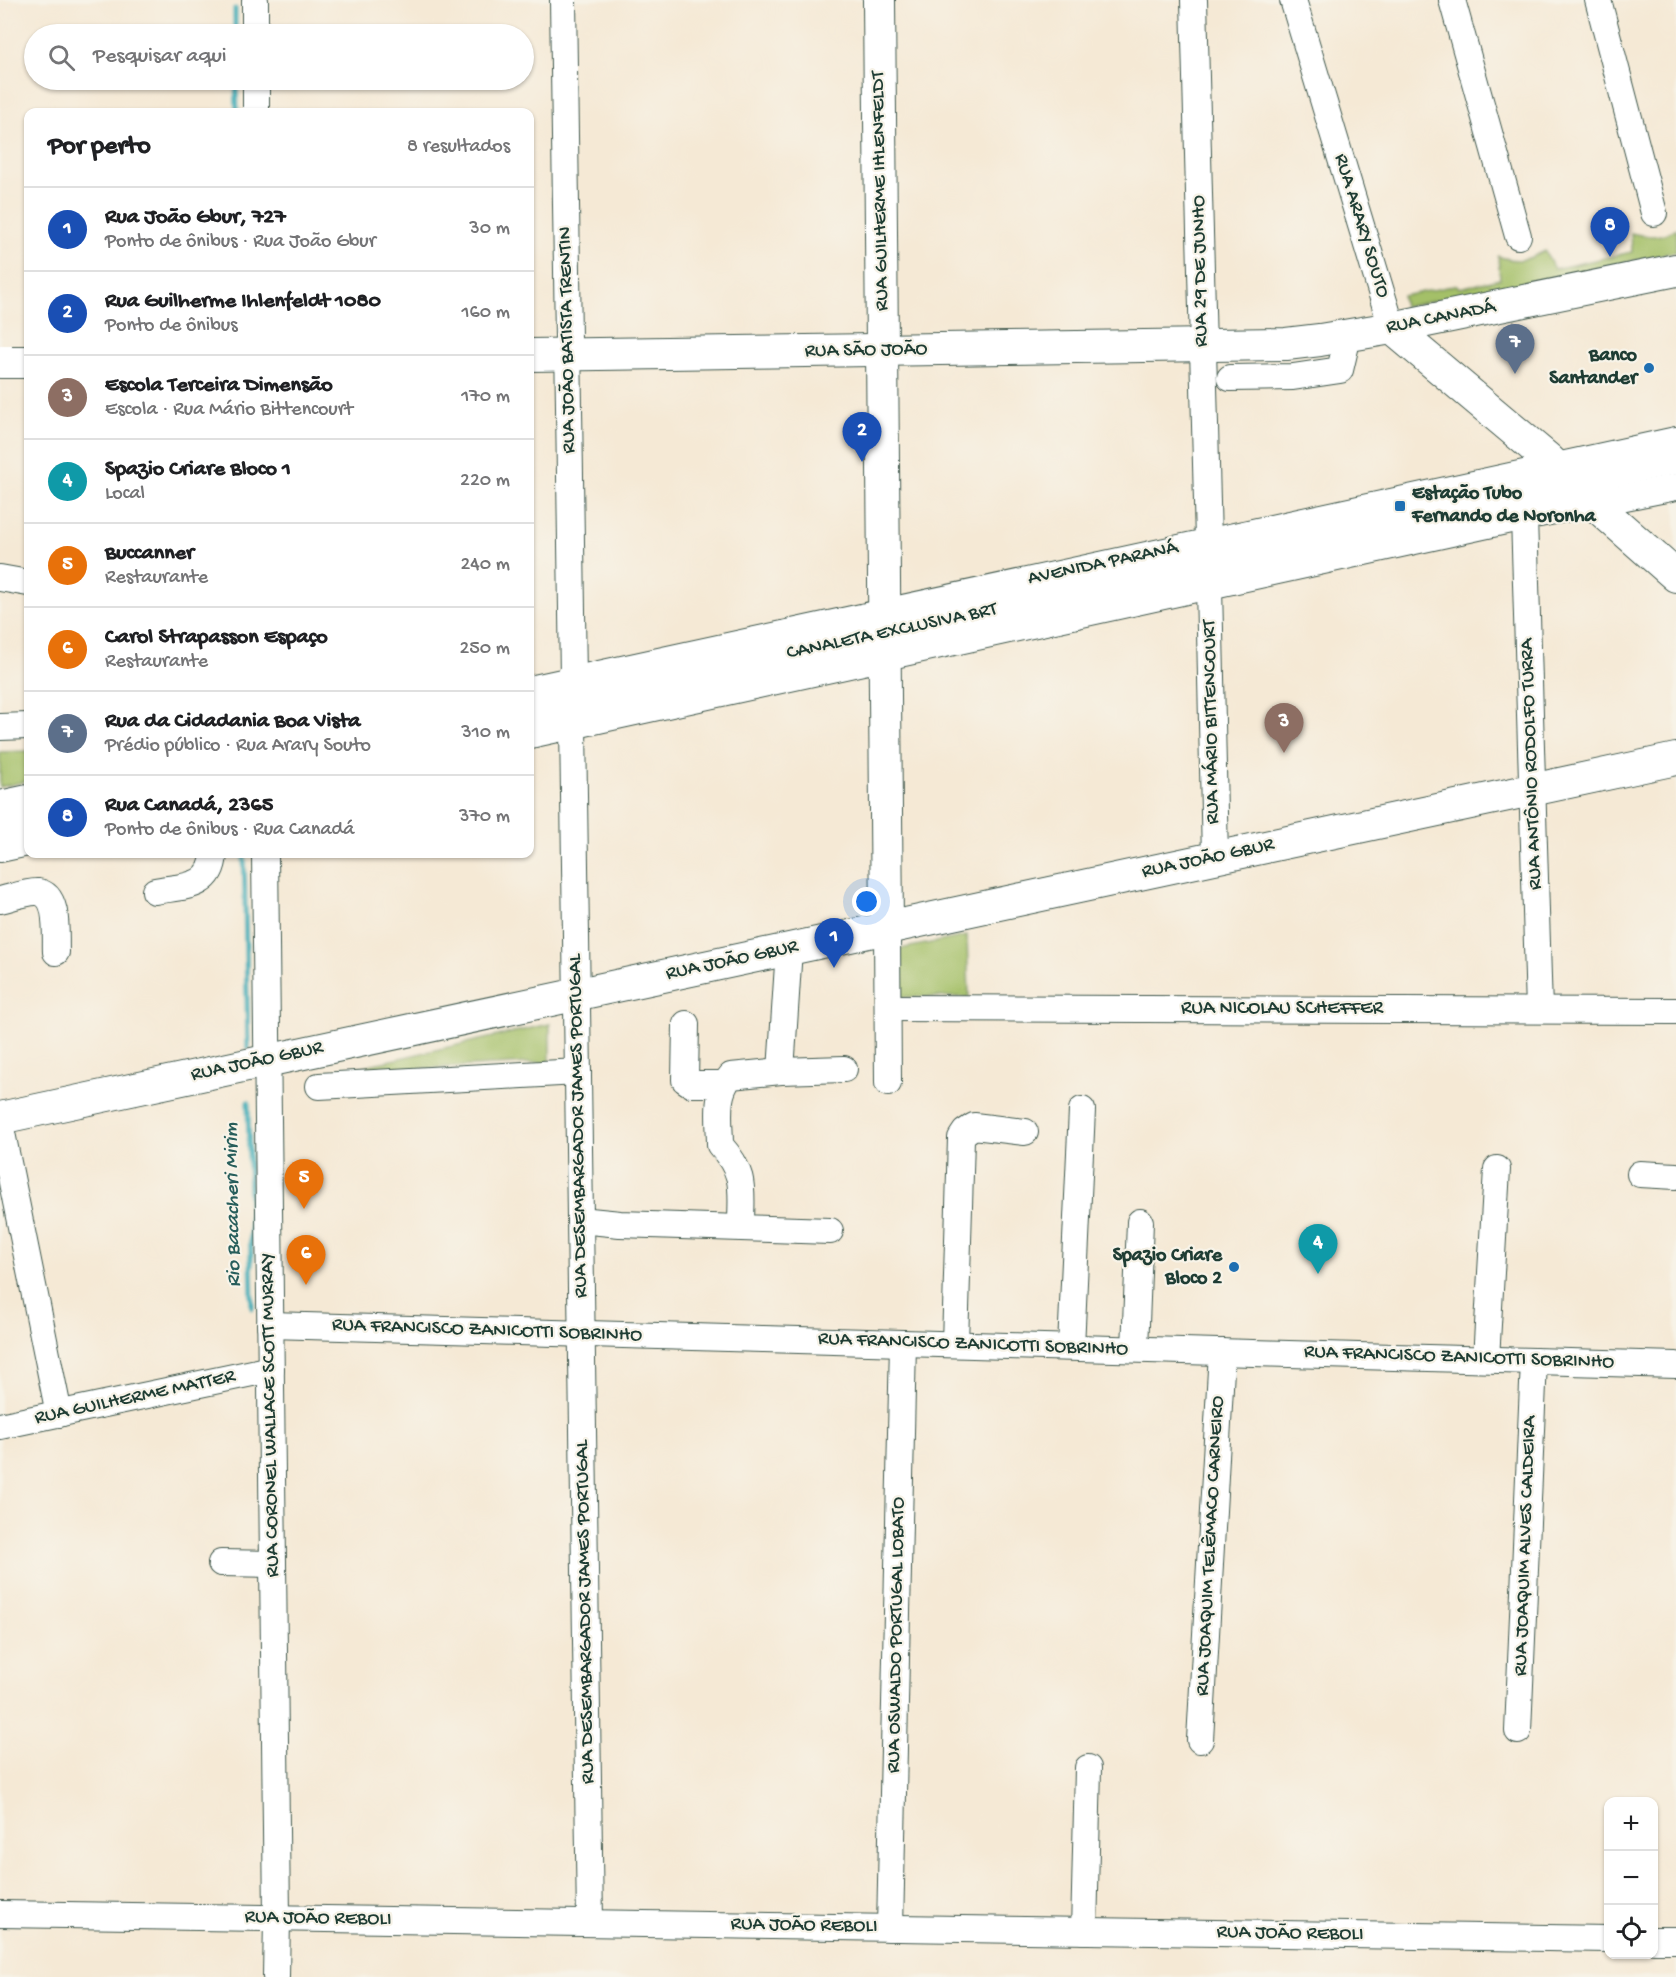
<!DOCTYPE html>
<html lang="pt">
<meta charset="utf-8">
<style>
body{margin:0;font-family:"Gochi Hand",sans-serif;background:#f2f2f2;color:#202124}
.controls{position:absolute;right:18px;bottom:18px;display:grid;overflow:hidden;border-radius:12px;box-shadow:0 2px 4px #0004}
.controls button{width:54px;height:54px;display:grid;place-items:center;padding:0;border:0;border-bottom:2px solid #e0e0e0;background:#fff;color:#202124;font:30px sans-serif}
.you{position:absolute;left:867px;top:902px;width:21px;height:21px;margin:-15px;border:4px solid #fff;border-radius:50%;background:#1a73e8;box-shadow:0 0 0 9px #1a73e833}
.badge{display:grid;place-items:center;width:39px;height:39px;border-radius:50%;background:#db2777;color:#fff;font-size:20px;font-weight:700}
.pin{position:absolute;translate:-50% -50px;filter:drop-shadow(0 2px 3px #0008)}
.pin::after{content:'';position:absolute;top:32px;width:21px;height:18px;background:inherit;clip-path:polygon(0 0,100% 0,50% 100%)}
.list{margin:0;padding:0;list-style:none}
h2{display:flex;justify-content:space-between;align-items:center;height:78px;margin:0;padding:0 24px;font-size:26px}
h2 small{font-size:20px;font-weight:400;color:#757577}
.list li{display:grid;grid-template-columns:39px 1fr auto;gap:18px;align-items:center;box-sizing:border-box;height:84px;padding:0 24px;border-top:2px solid #e0e0e0}
.list b{display:block;font-size:22px;white-space:nowrap}
.list p{margin:0;font-size:20px;white-space:nowrap;color:#757577}
.list em{font-size:20px;font-style:normal;color:#757577}
.icon{flex:none;width:33px;height:33px;fill:none;stroke:currentColor;stroke-width:2;stroke-linecap:round;stroke-linejoin:round}
.map{position:relative;flex:none;width:1676px;height:1977px;overflow:hidden}
.search{position:absolute;background:#fff;box-shadow:0 2px 4px #0004;left:24px;top:24px;width:510px;height:66px;display:flex;align-items:center;gap:15px;box-sizing:border-box;padding:0 21px;border-radius:33px;color:#757577;font-size:22px}
.panel{position:absolute;background:#fff;box-shadow:0 2px 4px #0004;left:24px;top:108px;width:510px;height:750px;border-radius:12px}
.map>svg:first-child{display:block}
.green{fill:#a4c067;stroke:#627e4e;stroke-width:1.5}
.lines{fill:none;stroke-linecap:round;stroke-linejoin:round}
.stream{stroke:#3bacb7;stroke-width:5}
.minor-casing{stroke:#3f574c;stroke-width:28}
.major-casing{stroke:#3f574c;stroke-width:34}
.minor{stroke:#fff;stroke-width:26}
.major{stroke:#fff;stroke-width:32}
.poi-dot{fill:#1f6fb2;stroke:#f7f3e8;stroke-width:2}
.labels{text-anchor:middle;dominant-baseline:central;stroke-width:4.5;stroke-linejoin:round;paint-order:stroke}
.street-label{font-size:20px;fill:#1f3d34;stroke:#f7f3e8}
.poi-label{font-size:20px;font-weight:bold;fill:#1f3d34;stroke:#f7f3e8;text-anchor:end}
.water-label{font-size:21px;font-style:italic;fill:#275e5b;stroke:#f7f3e8}
</style>
<div class="map">
<svg width="1676" height="1977" viewBox="0 0 1676 1977">
<rect width="100%" height="100%" fill="#f7f3e8"/>
<filter id="ink" filterUnits="userSpaceOnUse"><feTurbulence type="fractalNoise" baseFrequency=".0167" numOctaves="2"/><feDisplacementMap in="SourceGraphic" scale="12" xChannelSelector="R" yChannelSelector="G"/><feConvolveMatrix kernelMatrix="1 2 1 2 8 2 1 2 1" color-interpolation-filters="sRGB"/></filter>
<filter id="wash" filterUnits="userSpaceOnUse"><feTurbulence type="fractalNoise" baseFrequency=".008" numOctaves="4" result="noise"/><feDisplacementMap in="SourceGraphic" scale="24" xChannelSelector="R" yChannelSelector="G"/><feGaussianBlur stdDeviation="1.35" result="paint"/><feColorMatrix in="noise" values="0 0 0 0 0 0 0 0 0 0 0 0 0 0 0 0 0 1.4 0 .05"/><feComposite in="paint" operator="in"/></filter>
<g filter="url(#wash)">
<rect width="100%" height="100%" fill="#f5e9d5"/>
<g class="green">
<path d="M 1676,229 L 1676,252 L 1404,307 L 1402,296 L 1457,285 L 1459,288 L 1500,279 L 1498,256 C 1517,263 1528,260 1545,251 L 1554,269 L 1632,252 L 1631,233 C 1648,237 1660,238 1676,229 Z"/>
<path d="M 28,751 L 28,781 L 0,787 L 0,752 Z"/>
<path d="M 967,936 L 969,997 L 901,997 L 899,949 Z"/>
<path d="M 550,1024 L 550,1062 L 334,1073 Z"/>
</g>
<g class="lines">
<g class="stream">
<path d="M 235,9 L 235,34"/>
<path d="M 236,80 L 237,112"/>
<path d="M 244,854 L 248,1048"/>
<path d="M 248,1102 L 252,1308"/>
</g>
</g>
</g>
<g filter="url(#ink)">
<g class="lines">
<g class="minor-casing">
<g id="minor">
<path d="M 255,0 L 255,34"/>
<path d="M 563,0 L 573,679"/>
<path d="M 1194,0 L 1208,541"/>
<path d="M 1293,0 L 1392,328"/>
<path d="M 1452,0 L 1518,236"/>
<path d="M 1598,0 L 1654,213"/>
<path d="M 256,80 L 256,112"/>
<path d="M 1230,378 L 1293,377 L 1340,370 L 1348,336"/>
<path d="M 1524,517 L 1539,1010"/>
<path d="M 0,578 L 28,583"/>
<path d="M 1209,586 L 1215,858"/>
<path d="M 530,689 L 1676,440"/>
<path d="M 530,711 L 1572,482 L 1676,461"/>
<path d="M 573,725 L 590,1923"/>
<path d="M 0,727 L 28,726"/>
<path d="M 530,735 L 1524,517 L 1676,487"/>
<path d="M 0,804 L 28,798"/>
<path d="M 0,827 L 28,821"/>
<path d="M 0,849 L 28,843"/>
<path d="M 265,854 L 277,1918 L 276,1977"/>
<path d="M 155,891 C 183,886 212,889 214,854"/>
<path d="M 0,900 C 9,898 29,891 38,892 C 60,895 55,936 56,952"/>
<path d="M 887,928 L 888,1083"/>
<path d="M 888,1008 L 1676,1011"/>
<path d="M 686,1024 L 685,1080 L 691,1084 L 724,1084"/>
<path d="M 781,1071 L 789,949"/>
<path d="M 319,1086 L 578,1072"/>
<path d="M 0,1123 L 59,1414"/>
<path d="M 1640,1174 L 1676,1176"/>
<path d="M 580,1220 L 620,1224 L 830,1231"/>
<path d="M 741,1227 C 741,1190 747,1175 720,1145 C 720,1122 714,1094 731,1076 L 781,1071 L 844,1069"/>
<path d="M 270,1325 L 1676,1365"/>
<path d="M 955,1344 L 961,1138 L 965,1132 L 974,1126 L 1025,1132"/>
<path d="M 1071,1347 L 1082,1110"/>
<path d="M 1135,1349 L 1140,1222"/>
<path d="M 1486,1359 L 1497,1169"/>
<path d="M 0,1426 L 271,1369"/>
<path d="M 221,1563 L 273,1564"/>
<path d="M 1518,1731 L 1534,1361"/>
<path d="M 1200,1740 L 1222,1352"/>
<path d="M 0,1914 L 1608,1939"/>
<path d="M 890,1928 L 903,1343"/>
<path d="M 1084,1931 L 1088,1768"/>
<path d="M 1654,1940 L 1676,1940"/>
</g>
</g>
<g class="major-casing">
<g id="major">
<path d="M 879,0 L 887,928"/>
<path d="M 1392,328 L 1548,459 L 1600,509 L 1676,576"/>
<path d="M 530,355 L 1286,344 L 1320,340 L 1392,328 L 1676,270"/>
<path d="M 0,362 L 28,362"/>
<path d="M 0,1118 L 1676,759"/>
</g>
</g>
<use href="#minor" class="minor"/>
<use href="#major" class="major"/>
</g>
</g>
<g class="poi-dot">
<circle cx="1649" cy="368" r="6"/>
<rect x="1394" y="500" width="12" height="12" rx="3"/>
<circle cx="1234" cy="1267" r="6"/>
</g>
<g class="labels">
<g class="street-label">
<text transform="translate(881 191) rotate(-91)">RUA GUILHERME IHLENFELDT</text>
<text transform="translate(1361 226) rotate(73)">RUA ARARY SOUTO</text>
<text transform="translate(1201 271) rotate(-91)">RUA 29 DE JUNHO</text>
<text transform="translate(1441 318) rotate(-11)">RUA CANADÁ</text>
<text transform="translate(568 340) rotate(-91)">RUA JOÃO BATISTA TRENTIN</text>
<text transform="translate(866 351) rotate(-1)">RUA SÃO JOÃO</text>
<text transform="translate(1103 564) rotate(-12)">AVENIDA PARANÁ</text>
<text transform="translate(892 632) rotate(-12)">CANALETA EXCLUSIVA BRT</text>
<text transform="translate(1212 722) rotate(-91)">RUA MÁRIO BITTENCOURT</text>
<text transform="translate(1532 764) rotate(-92)">RUA ANTÔNIO RODOLFO TURRA</text>
<text transform="translate(1208 859) rotate(-12)">RUA JOÃO GBUR</text>
<text transform="translate(732 961) rotate(-12)">RUA JOÃO GBUR</text>
<text x="1282" y="1009">RUA NICOLAU SCHEFFER</text>
<text transform="translate(257 1062) rotate(-12)">RUA JOÃO GBUR</text>
<text transform="translate(579 1126) rotate(-91)">RUA DESEMBARGADOR JAMES PORTUGAL</text>
<text transform="translate(487 1331) rotate(2)">RUA FRANCISCO ZANICOTTI SOBRINHO</text>
<text transform="translate(973 1345) rotate(2)">RUA FRANCISCO ZANICOTTI SOBRINHO</text>
<text transform="translate(1459 1358) rotate(2)">RUA FRANCISCO ZANICOTTI SOBRINHO</text>
<text transform="translate(135 1398) rotate(-12)">RUA GUILHERME MATTER</text>
<text transform="translate(271 1415) rotate(-91)">RUA CORONEL WALLACE SCOTT MURRAY</text>
<text transform="translate(1211 1546) rotate(-87)">RUA JOAQUIM TELÊMACO CARNEIRO</text>
<text transform="translate(1526 1546) rotate(-88)">RUA JOAQUIM ALVES CALDEIRA</text>
<text transform="translate(586 1612) rotate(-91)">RUA DESEMBARGADOR JAMES PORTUGAL</text>
<text transform="translate(897 1635) rotate(-89)">RUA OSWALDO PORTUGAL LOBATO</text>
<text transform="translate(318 1919) rotate(1)">RUA JOÃO REBOLI</text>
<text transform="translate(804 1926) rotate(1)">RUA JOÃO REBOLI</text>
<text transform="translate(1290 1934) rotate(1)">RUA JOÃO REBOLI</text>
</g>
<g class="poi-label">
<text x="1637" y="356">Banco<tspan x="1637" dy="23">Santander</tspan></text>
<text x="1412" y="494" text-anchor="start">Estação Tubo<tspan x="1412" dy="23">Fernando de Noronha</tspan></text>
<text x="1222" y="1256">Spazio Criare<tspan x="1222" dy="23">Bloco 2</tspan></text>
</g>
<g class="water-label">
<text transform="translate(234 1205) rotate(-91)">Rio Bacacheri Mirim</text>
</g>
</g>
</svg>
<div class="controls">
<button>+</button>
<button>−</button>
<button><svg class="icon" aria-label="locate" viewBox="0 0 24 24"><circle cx="12" cy="12" r="6"/><path d="M12 2v4M12 18v4M2 12h4M18 12h4"/></svg></button>
</div>
<div class="you"></div>
<div class="pin badge" style="left:834px;top:968px;background:#1a4fb4">1</div>
<div class="pin badge" style="left:862px;top:462px;background:#1a4fb4">2</div>
<div class="pin badge" style="left:1284px;top:753px;background:#8d6e63">3</div>
<div class="pin badge" style="left:1318px;top:1274px;background:#0f9aa8">4</div>
<div class="pin badge" style="left:304px;top:1209px;background:#e8710a">5</div>
<div class="pin badge" style="left:306px;top:1285px;background:#e8710a">6</div>
<div class="pin badge" style="left:1515px;top:374px;background:#5c6f8a">7</div>
<div class="pin badge" style="left:1610px;top:257px;background:#1a4fb4">8</div>
<div class="search"><svg class="icon" aria-label="search" viewBox="0 0 24 24"><circle cx="10" cy="10" r="6"/><path d="M15 15l6 6"/></svg>Pesquisar aqui</div>
<section class="panel">
<h2>Por perto<small>8 resultados</small></h2>
<ul class="list">
<li><span class="badge" style="background:#1a4fb4">1</span><div><b>Rua João Gbur, 727</b><p>Ponto de ônibus · Rua João Gbur</p></div><em>30 m</em></li>
<li><span class="badge" style="background:#1a4fb4">2</span><div><b>Rua Guilherme Ihlenfeldt 1080</b><p>Ponto de ônibus</p></div><em>160 m</em></li>
<li><span class="badge" style="background:#8d6e63">3</span><div><b>Escola Terceira Dimensão</b><p>Escola · Rua Mário Bittencourt</p></div><em>170 m</em></li>
<li><span class="badge" style="background:#0f9aa8">4</span><div><b>Spazio Criare Bloco 1</b><p>Local</p></div><em>220 m</em></li>
<li><span class="badge" style="background:#e8710a">5</span><div><b>Buccanner</b><p>Restaurante</p></div><em>240 m</em></li>
<li><span class="badge" style="background:#e8710a">6</span><div><b>Carol Strapasson Espaço</b><p>Restaurante</p></div><em>250 m</em></li>
<li><span class="badge" style="background:#5c6f8a">7</span><div><b>Rua da Cidadania Boa Vista</b><p>Prédio público · Rua Arary Souto</p></div><em>310 m</em></li>
<li><span class="badge" style="background:#1a4fb4">8</span><div><b>Rua Canadá, 2365</b><p>Ponto de ônibus · Rua Canadá</p></div><em>370 m</em></li>
</ul>
</section>
</div>
